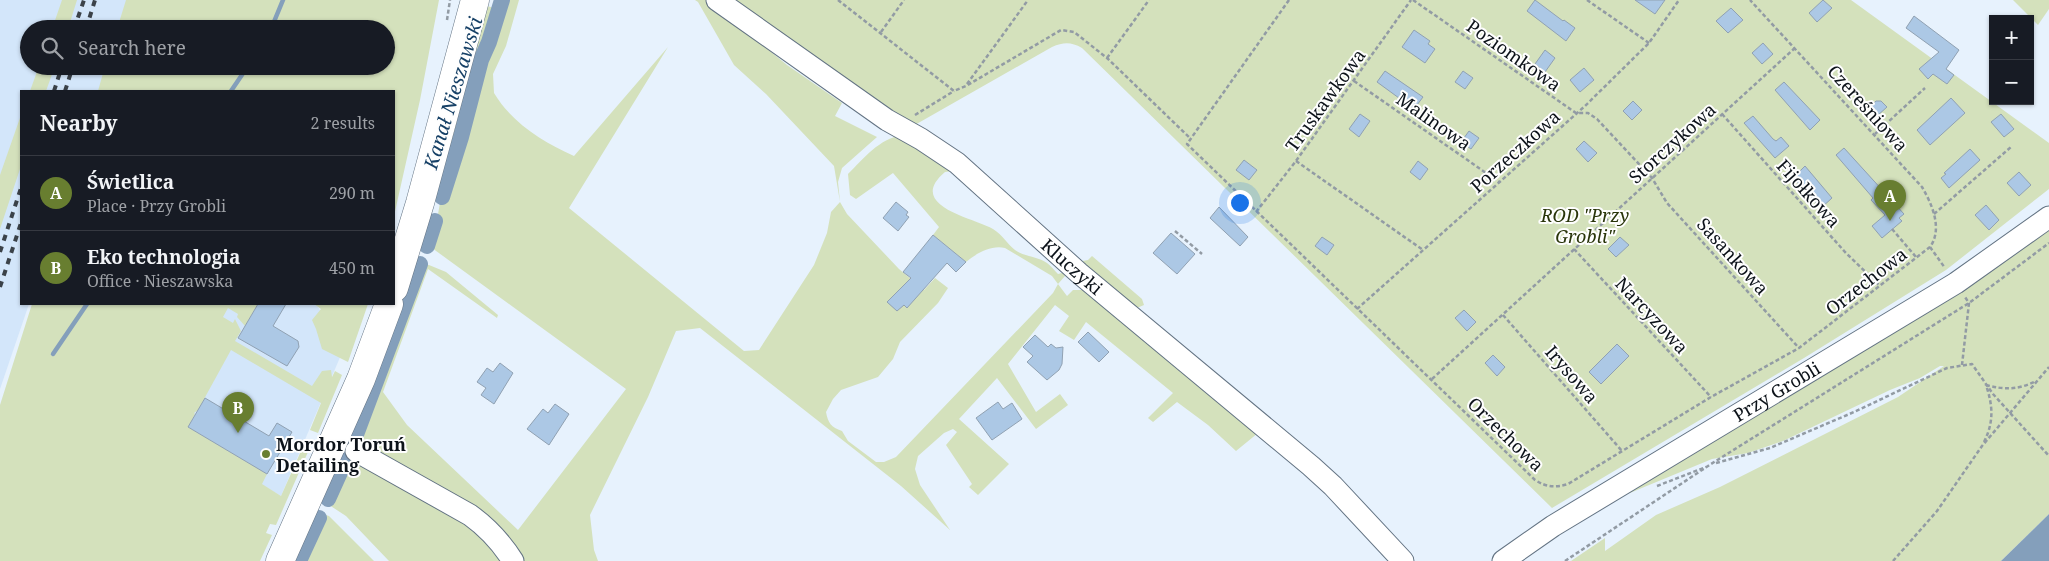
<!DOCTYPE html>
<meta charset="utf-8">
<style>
body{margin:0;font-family:"Noto Serif",serif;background:#20242c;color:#f1f3f6}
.controls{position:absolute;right:15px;top:15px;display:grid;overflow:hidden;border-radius:0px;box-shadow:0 1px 4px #0004}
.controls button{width:45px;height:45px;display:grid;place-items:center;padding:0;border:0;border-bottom:1px solid #363941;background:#171b24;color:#f1f3f6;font:25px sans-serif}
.you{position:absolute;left:1239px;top:202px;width:18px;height:18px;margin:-12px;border:4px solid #fff;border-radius:50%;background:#1a73e8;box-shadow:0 0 0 8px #1a73e833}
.badge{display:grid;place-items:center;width:32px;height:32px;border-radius:50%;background:#687e30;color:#fff;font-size:16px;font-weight:700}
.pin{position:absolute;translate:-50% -41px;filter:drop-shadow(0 1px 2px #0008)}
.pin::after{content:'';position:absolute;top:26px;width:18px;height:15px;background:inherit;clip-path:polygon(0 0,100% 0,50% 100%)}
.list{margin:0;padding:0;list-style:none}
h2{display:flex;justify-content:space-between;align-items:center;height:65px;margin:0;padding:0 20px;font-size:21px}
h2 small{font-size:16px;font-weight:400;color:#9ea1a6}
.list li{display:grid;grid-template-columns:32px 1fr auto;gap:15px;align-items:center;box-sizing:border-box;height:75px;padding:0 20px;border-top:1px solid #363941}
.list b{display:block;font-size:19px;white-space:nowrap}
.list p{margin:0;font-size:16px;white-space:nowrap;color:#9ea1a6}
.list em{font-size:16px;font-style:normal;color:#9ea1a6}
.icon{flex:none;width:28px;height:28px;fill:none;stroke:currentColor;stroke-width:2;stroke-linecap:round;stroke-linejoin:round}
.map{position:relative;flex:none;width:2049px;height:561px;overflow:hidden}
.search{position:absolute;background:#171b24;box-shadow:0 1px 4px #0004;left:20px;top:20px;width:375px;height:55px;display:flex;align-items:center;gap:12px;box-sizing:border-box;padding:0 18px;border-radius:28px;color:#9ea1a6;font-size:19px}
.panel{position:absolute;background:#171b24;box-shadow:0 1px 4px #0004;left:20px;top:90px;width:375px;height:215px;border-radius:0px}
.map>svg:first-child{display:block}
.built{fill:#d3e6fa}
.green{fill:#d4e1bc}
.water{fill:#849fbb}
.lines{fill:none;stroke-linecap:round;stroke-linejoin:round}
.stream{stroke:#849fbb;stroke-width:4.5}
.canal{stroke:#849fbb;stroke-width:16}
.building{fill:#acc8e5;stroke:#90a1b2}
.minor-casing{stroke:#637383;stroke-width:23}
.major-casing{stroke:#637383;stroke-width:29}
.path{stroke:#929ba4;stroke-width:2.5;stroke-dasharray:4 2.5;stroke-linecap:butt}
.minor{stroke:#fff;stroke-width:21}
.major{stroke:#fff;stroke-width:28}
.rail{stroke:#3b4249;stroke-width:4;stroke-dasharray:6 6;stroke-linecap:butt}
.poi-dot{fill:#687e30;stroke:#fefefe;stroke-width:2}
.labels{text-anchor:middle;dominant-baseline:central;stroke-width:4;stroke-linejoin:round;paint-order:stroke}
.street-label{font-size:18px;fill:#0c1219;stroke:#fefefe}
.park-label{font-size:18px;font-style:italic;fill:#29350a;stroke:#fefefe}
.poi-label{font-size:18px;font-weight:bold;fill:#0c1219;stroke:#fefefe;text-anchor:start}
.water-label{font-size:19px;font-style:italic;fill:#164066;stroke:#fefefe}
</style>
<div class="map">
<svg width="2049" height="561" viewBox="0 0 2049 561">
<rect width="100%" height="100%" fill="#e7f2fd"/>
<g class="built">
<path d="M 0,0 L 135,0 L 124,29 L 29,29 L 29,66 L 111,66 L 102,91 L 21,91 L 21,304 L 29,304 L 0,389 Z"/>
<path d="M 185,304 L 316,304 L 344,348 L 281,496 L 139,412 Z"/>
</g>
<g class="green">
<path d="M 62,0 L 77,0 L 68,29 L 52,29 Z"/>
<path d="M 126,0 L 439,0 L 420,100 L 394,216 L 394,91 L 98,91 L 105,66 L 386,66 L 386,29 L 117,29 Z"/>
<path d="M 497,0 L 519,0 L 506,46 L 493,74 L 494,93 C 512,123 543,142 574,156 L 668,47 L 569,208 L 744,351 L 759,350 L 814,265 L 827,233 L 831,212 L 840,202 L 834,166 L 766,94 L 734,65 L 698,2 L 695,0 L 708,0 L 787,65 L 842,103 L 835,116 L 877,137 L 842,168 L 838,182 L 840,202 L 847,214 L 899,269 L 924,290 L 935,278 L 948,288 L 938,303 L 900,342 L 893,359 L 878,377 L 841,390 L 833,399 L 826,412 C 828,423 831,427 842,431 L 848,441 L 876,462 L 884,462 L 896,457 L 1053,293 L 1058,284 L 1052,276 L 1005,248 C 991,245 977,253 966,262 L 933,235 L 939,227 L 893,173 L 856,199 L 850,195 L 848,174 C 864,158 879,139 902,135 L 952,171 L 945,172 C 905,206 974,218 993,229 C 1003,235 1007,244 1015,250 C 1025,257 1037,256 1047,263 C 1051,266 1055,271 1058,274 L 1062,273 L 1062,265 L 1066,269 L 1065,276 L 1058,284 L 1067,296 L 1073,290 L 1083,290 L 1258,433 L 1236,451 L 1208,425 L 1177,402 L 1153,422 L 1148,418 L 1173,393 L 1086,322 L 1074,340 L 1059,331 L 1069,316 L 1055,305 L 1008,364 L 1036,412 L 1060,394 L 1068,405 L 1036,429 L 997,378 L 959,419 L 1009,464 L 978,495 L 969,487 L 972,484 L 946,445 L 957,432 L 953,429 L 944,433 L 918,456 L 915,469 L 920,485 L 950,530 L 901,486 L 700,328 L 676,331 L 648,397 L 590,515 L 594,550 L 598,561 L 518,561 L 448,499 L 344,440 L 415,262 L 429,265 L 446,272 L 498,315 L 497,318 L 428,269 L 383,392 L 407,425 L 518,530 L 626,389 L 432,248 L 465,62 L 487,6 L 494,8 Z"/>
<path d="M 723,0 L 1851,0 L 2049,143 L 2049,189 L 1946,270 L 1804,358 L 1552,508 L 1082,48 C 1071,42 1064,42 1052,47 L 913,126 Z"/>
<path d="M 2013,0 L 2049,0 L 2049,9 L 2038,25 Z"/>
<path d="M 39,66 L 55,66 L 46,91 L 30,91 Z"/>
<path d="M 21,115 L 21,166 L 0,229 L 0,175 Z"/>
<path d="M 2049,222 L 2049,514 L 2001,561 L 1571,561 L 1605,538 L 1605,551 L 1656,515 L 1720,487 L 1898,397 L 1944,366 L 1940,366 L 1920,378 L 1890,390 L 1783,441 L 1748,453 L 1712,459 L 1579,514 Z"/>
<path d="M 1092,256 L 1142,299 L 1144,305 L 1132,310 L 1077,262 L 1088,260 Z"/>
<path d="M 32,304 L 258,304 L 245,326 L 237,317 L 238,314 L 228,308 L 223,317 L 233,323 L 235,319 L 241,331 L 235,341 L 312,386 L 322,371 L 331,370 L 332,377 L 335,371 L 342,375 L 318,433 L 310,430 L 321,403 L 231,350 L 198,410 L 194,413 L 195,414 L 188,427 L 267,474 L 262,484 L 281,496 L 305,442 L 311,445 L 276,525 L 270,524 L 266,533 L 272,535 L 260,561 L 0,561 L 0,405 Z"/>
<path d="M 314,304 L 368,304 L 348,362 L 322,349 L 316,329 L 312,320 L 321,309 Z"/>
<path d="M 335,452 L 355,456 L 470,519 L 509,561 L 389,561 L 346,516 L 323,501 L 319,495 Z"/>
<path d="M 319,513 L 329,516 L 374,561 L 289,561 L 314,514 Z"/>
</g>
<path class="water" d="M 2049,514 L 2049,561 L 2001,561 Z"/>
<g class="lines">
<g class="stream">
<path d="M 271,29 L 283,0"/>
<path d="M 231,91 L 248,66"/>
<path d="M 53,354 L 87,304"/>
</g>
<g class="canal">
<path d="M 442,197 L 461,137 L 481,60 L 489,42 L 502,0"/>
<path d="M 427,246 L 435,221"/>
<path d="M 354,440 L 420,264"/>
<path d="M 328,499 L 347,457"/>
<path d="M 299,561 L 319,518"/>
</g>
</g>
<g class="building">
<path d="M 1535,0 L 1563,21 L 1564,20 L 1575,28 L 1566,41 L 1527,11 Z"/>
<path d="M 1635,0 L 1665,0 L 1655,14 Z"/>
<path d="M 1823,0 L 1832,8 L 1817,22 L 1809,13 Z"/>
<path d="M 1731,8 L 1743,20 L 1728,33 L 1716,21 Z"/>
<path d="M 1914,16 L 1959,50 L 1946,69 L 1954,75 L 1947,84 L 1933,74 L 1928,79 L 1919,69 L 1939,52 L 1906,28 Z"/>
<path d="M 1414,30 L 1430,41 L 1428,44 L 1435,49 L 1425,63 L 1402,47 Z"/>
<path d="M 1763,43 L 1773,54 L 1762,64 L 1752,53 Z"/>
<path d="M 1545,50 L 1555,58 L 1545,72 L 1535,64 Z"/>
<path d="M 1584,68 L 1594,80 L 1580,92 L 1570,80 Z"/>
<path d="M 1385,71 L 1423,97 L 1414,109 L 1377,82 Z"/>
<path d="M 1463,71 L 1473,78 L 1465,89 L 1455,82 Z"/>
<path d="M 1784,82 L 1820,120 L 1810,130 L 1775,90 Z"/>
<path d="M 1951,98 L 1965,113 L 1930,145 L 1917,130 Z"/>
<path d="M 1633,101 L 1642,110 L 1632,120 L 1623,111 Z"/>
<path d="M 1876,101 L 1881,101 L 1887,107 L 1877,116 L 1870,107 Z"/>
<path d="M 1360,114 L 1370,121 L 1359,137 L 1349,129 Z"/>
<path d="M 2001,114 L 2014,129 L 2004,137 L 1991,122 Z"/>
<path d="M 1753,116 L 1773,139 L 1776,141 L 1781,137 L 1789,146 L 1775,158 L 1744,123 Z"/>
<path d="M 1469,131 L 1479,138 L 1471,149 L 1461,142 Z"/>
<path d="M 1584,141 L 1597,153 L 1588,162 L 1576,149 Z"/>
<path d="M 1844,148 L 1904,214 L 1899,218 L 1902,221 L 1882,238 L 1872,226 L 1885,215 L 1871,200 L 1873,198 L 1836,155 Z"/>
<path d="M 1970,149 L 1980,160 L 1949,188 L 1941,178 L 1946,174 L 1944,173 Z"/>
<path d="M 1244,160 L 1257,170 L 1249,180 L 1236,170 Z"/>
<path d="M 1418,161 L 1428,169 L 1420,180 L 1410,172 Z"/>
<path d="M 1805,166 L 1832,198 L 1821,208 L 1793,178 Z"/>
<path d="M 2019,172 L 2031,185 L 2019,196 L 2007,183 Z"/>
<path d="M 896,202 L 908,212 L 906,215 L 909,217 L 898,231 L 883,218 Z"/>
<path d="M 1986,205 L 1999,220 L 1989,230 L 1975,215 Z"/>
<path d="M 1219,207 L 1248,237 L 1240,246 L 1210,218 Z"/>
<path d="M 1171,233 L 1195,254 L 1177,274 L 1153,253 Z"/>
<path d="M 933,235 L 966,262 L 956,272 L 947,263 L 907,308 L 904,305 L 897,311 L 887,302 L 911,278 L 903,272 Z"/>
<path d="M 1322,237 L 1334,245 L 1327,255 L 1315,246 Z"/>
<path d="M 1620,237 L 1629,245 L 1616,257 L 1608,249 Z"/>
<path d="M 258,304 L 286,304 L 273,326 L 298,341 L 299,347 L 287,366 L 238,338 Z"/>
<path d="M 1464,310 L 1476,322 L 1467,331 L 1455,318 Z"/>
<path d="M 1088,332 L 1109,352 L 1099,362 L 1078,342 Z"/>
<path d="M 1035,335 L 1048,347 L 1051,344 L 1056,348 L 1063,347 L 1062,364 L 1059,370 L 1047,380 L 1027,362 L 1033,356 L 1023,347 Z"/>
<path d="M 1617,344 L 1629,356 L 1601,384 L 1589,372 Z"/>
<path d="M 1493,355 L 1505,367 L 1497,376 L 1485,363 Z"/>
<path d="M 500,363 L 513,373 L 494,404 L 481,395 L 486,388 L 477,382 L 487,368 L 493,372 Z"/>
<path d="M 205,398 L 269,436 L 277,423 L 292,432 L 267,474 L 188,427 Z"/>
<path d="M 998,402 L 1003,409 L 1012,403 L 1022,419 L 992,440 L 976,418 Z"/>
<path d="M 555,404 L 569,414 L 549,445 L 527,429 L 543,409 L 548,413 Z"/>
</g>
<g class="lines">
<g class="minor-casing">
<g id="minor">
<path id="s1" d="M 717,0 L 887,120 L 921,139 L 957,163 L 1079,273 L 1311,466 L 1333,486 L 1403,561"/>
<path d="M 356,451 L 470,515 C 488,528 501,542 513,561"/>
<path id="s2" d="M 1503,561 L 1553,526 L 1956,283 L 2049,217"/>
</g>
</g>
<g class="major-casing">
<g id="major">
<path d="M 394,288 L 420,203 L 475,0"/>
<path d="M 280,561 L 361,379 L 389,304"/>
</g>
</g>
<g class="path">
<path d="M 838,0 L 954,91 L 966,86 L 1061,30 L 1074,32 L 1107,58 L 1190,138"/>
<path d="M 1289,0 L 1187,144 L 1535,480 C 1546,487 1555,488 1568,484 L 1711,397 L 1799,348 L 1930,247 C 1943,229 1932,204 1922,187 L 1750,0"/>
<path d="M 1413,0 L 1576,113 L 1588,113 L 1597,119 L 1652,178 L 1667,203 L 1799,348"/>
<path d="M 1587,0 L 1649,43"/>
<path d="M 447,20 L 450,0"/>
<path d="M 881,32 L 904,0"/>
<path d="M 1107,58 L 1149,0"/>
<path d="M 1354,81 L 1499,182"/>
<path d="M 967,84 L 1028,0"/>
<path d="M 1722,114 L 1845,252 L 1880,286"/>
<path d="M 915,115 L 954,91"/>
<path d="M 1875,134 L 1925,88"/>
<path d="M 1296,161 L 1423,250"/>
<path d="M 1256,212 L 1296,161 L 1411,0"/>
<path d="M 1934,214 L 2011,147"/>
<path d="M 1892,229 L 1916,257"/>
<path d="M 1175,231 L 1202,254"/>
<path d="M 1930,247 L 1945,268"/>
<path d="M 1574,249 L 1711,397"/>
<path d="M 1357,309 L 1585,106 L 1649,43 L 1679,0"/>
<path d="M 1503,315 L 1622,451"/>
<path d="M 1962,365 L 1969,303 L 1965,297"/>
<path d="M 1432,379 L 1796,47"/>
<path d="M 1984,442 C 1994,422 1993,406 1986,385 C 2005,390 2018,390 2036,381"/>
<path d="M 1716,463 L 1770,448 L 1854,412 L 1947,368 L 1972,364 L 1993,394 L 2049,456"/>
<path d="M 1657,486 L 1706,467"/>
<path d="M 1565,561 L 1711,464 L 1969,303 L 2049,243"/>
<path d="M 1893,561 L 1937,511 L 1982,446 L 2049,367"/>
</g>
<use href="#minor" class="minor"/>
<use href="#major" class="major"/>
<g class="rail">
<path d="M 74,29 L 84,0"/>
<path d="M 86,29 L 95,0"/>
<path d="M 54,91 L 62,66"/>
<path d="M 65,91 L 73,66"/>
<path d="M 0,252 L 21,188"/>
<path d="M 0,287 L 21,223"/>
</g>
</g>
<circle class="poi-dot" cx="266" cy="454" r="5"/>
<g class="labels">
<g class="street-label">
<text transform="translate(1514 55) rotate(35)">Poziomkowa</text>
<text transform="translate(1325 100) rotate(-54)">Truskawkowa</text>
<text transform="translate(1868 108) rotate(48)">Czereśniowa</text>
<text transform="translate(1434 121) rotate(35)">Malinowa</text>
<text transform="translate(1672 143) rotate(-42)">Storczykowa</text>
<text transform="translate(1515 151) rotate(-42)">Porzeczkowa</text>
<text transform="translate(1809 193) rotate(48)">Fijołkowa</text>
<text transform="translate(1733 256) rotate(48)">Sasankowa</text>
<text stroke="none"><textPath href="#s1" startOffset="445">Kluczyki</textPath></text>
<text transform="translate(1866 281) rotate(-38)">Orzechowa</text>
<text transform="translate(1652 315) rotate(47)">Narcyzowa</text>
<text transform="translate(1572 374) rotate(49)">Irysowa</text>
<text stroke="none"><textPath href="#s2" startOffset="322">Przy Grobli</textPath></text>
<text transform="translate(1506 434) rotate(44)">Orzechowa</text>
</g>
<g class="park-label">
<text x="1585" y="215">ROD "Przy<tspan x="1585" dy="21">Grobli"</tspan></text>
</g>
<g class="poi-label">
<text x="276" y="444">Mordor Toruń<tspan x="276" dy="21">Detailing</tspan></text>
</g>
<g class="water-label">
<text transform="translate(453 93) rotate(-73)">Kanał Nieszawski</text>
</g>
</g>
</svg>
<div class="controls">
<button>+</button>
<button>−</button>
</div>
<div class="you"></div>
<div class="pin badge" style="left:1890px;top:221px">A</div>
<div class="pin badge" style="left:238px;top:433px">B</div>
<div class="search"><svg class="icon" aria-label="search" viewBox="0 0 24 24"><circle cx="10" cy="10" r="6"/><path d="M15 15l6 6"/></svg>Search here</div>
<section class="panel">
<h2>Nearby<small>2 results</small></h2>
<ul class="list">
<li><span class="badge">A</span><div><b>Świetlica</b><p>Place · Przy Grobli</p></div><em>290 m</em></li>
<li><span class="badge">B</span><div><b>Eko technologia</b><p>Office · Nieszawska</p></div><em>450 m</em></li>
</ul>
</section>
</div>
